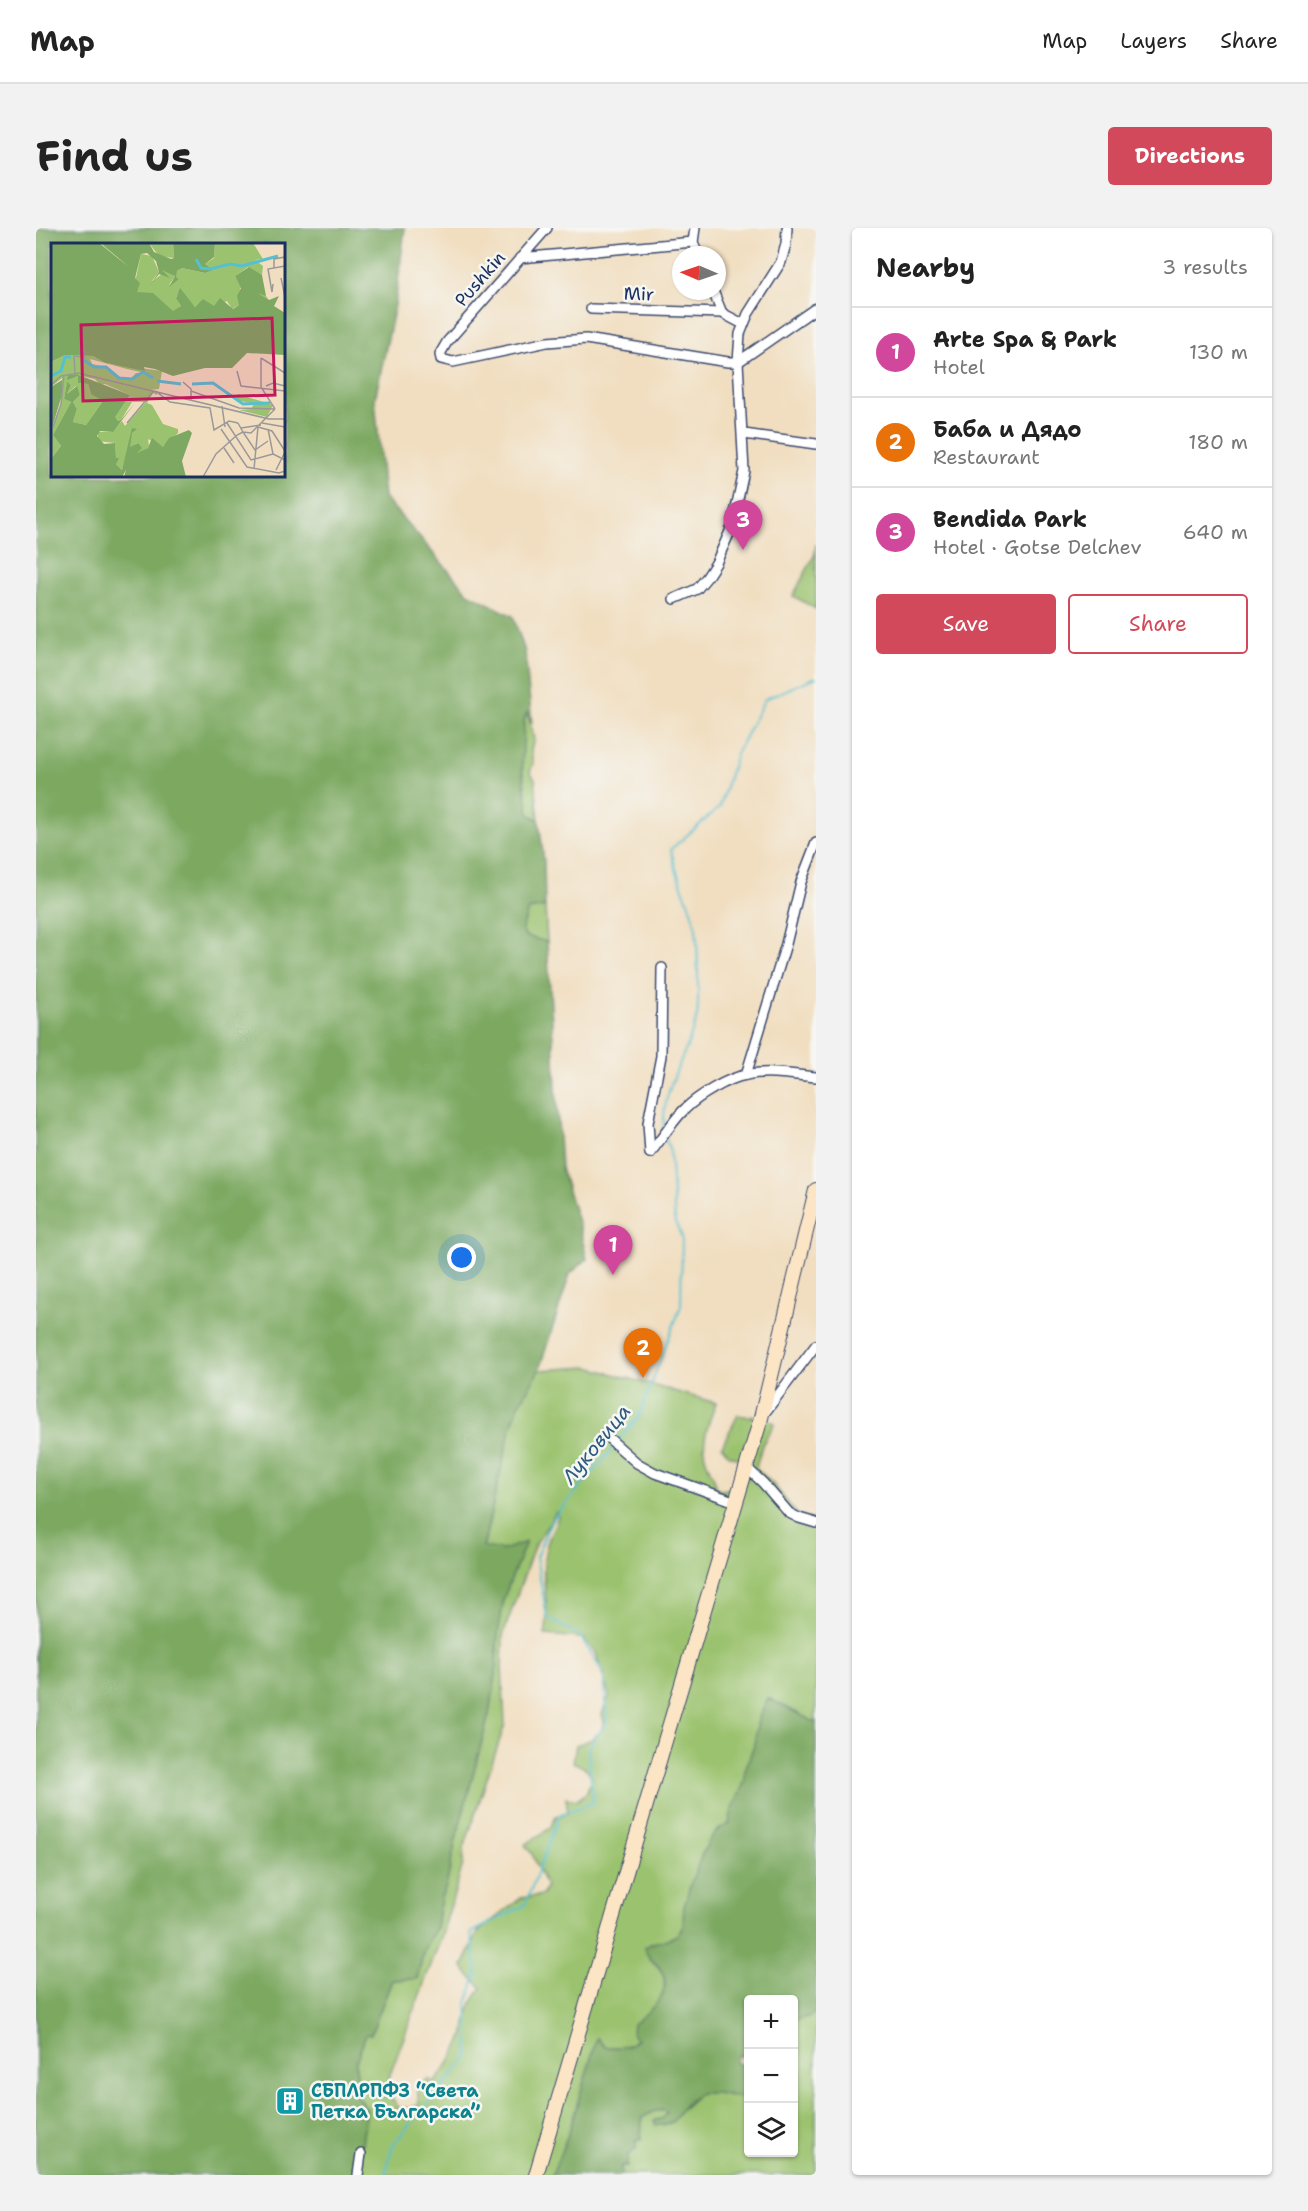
<!DOCTYPE html>
<meta charset="utf-8">
<style>
body{margin:0;font-family:"Shantell Sans",sans-serif;background:#f2f2f2;color:#222}
.controls{position:absolute;right:18px;bottom:18px;display:grid;overflow:hidden;border-radius:6px;box-shadow:0 2px 4px #0004}
.controls button{width:54px;height:54px;display:grid;place-items:center;padding:0;border:0;border-bottom:2px solid #e0e0e0;background:#fff;color:#222;font:30px sans-serif}
.compass{position:absolute;left:636px;top:18px;width:54px;height:54px;border-radius:50%;background:#fff;box-shadow:0 2px 4px #0004;rotate:272deg}
.you{position:absolute;left:426px;top:1030px;width:21px;height:21px;margin:-15px;border:4px solid #fff;border-radius:50%;background:#1a73e8;box-shadow:0 0 0 9px #1a73e833}
.badge{display:grid;place-items:center;width:39px;height:39px;border-radius:50%;background:#d1495b;color:#fff;font-size:20px;font-weight:700}
.pin{position:absolute;translate:-50% -50px;filter:drop-shadow(0 2px 3px #0008)}
.pin::after{content:'';position:absolute;top:32px;width:21px;height:18px;background:inherit;clip-path:polygon(0 0,100% 0,50% 100%)}
.list{margin:0;padding:0;list-style:none}
h2{display:flex;justify-content:space-between;align-items:center;height:78px;margin:0;padding:0 24px;font-size:26px}
h2 small{font-size:20px;font-weight:400;color:#767676}
.list li{display:grid;grid-template-columns:39px 1fr auto;gap:18px;align-items:center;box-sizing:border-box;height:90px;padding:0 24px;border-top:2px solid #e0e0e0}
.list b{display:block;font-size:22px;white-space:nowrap}
.list p{margin:0;font-size:20px;white-space:nowrap;color:#767676}
.list em{font-size:20px;font-style:normal;color:#767676}
.actions{display:flex;gap:12px;padding:18px 24px}
.actions a{flex:1;padding:14px 0;border:2px solid #d1495b;border-radius:6px;text-align:center;font-size:21px;color:#d1495b}
.actions .main{background:#d1495b;color:#fff}
.icon{flex:none;width:33px;height:33px;fill:none;stroke:currentColor;stroke-width:2;stroke-linecap:round;stroke-linejoin:round}
.map{position:relative;flex:none;width:780px;height:1947px;overflow:hidden;border-radius:6px}
header{display:flex;align-items:center;gap:36px;box-sizing:border-box;height:84px;padding:0 30px;background:#fff;border-bottom:2px solid #e0e0e0}
header strong{font-size:28px}
nav{display:flex;gap:33px;margin-inline-start:auto;font-size:21px}
.intro{display:flex;align-items:center;justify-content:space-between;box-sizing:border-box;height:144px;padding:0 36px}
h1{margin:0;font-size:42px}
.button{padding:15px 27px;border-radius:6px;background:#d1495b;color:#fff;font-size:21px;font-weight:700}
main{display:flex;gap:36px;padding:0 36px}
aside{flex:1;background:#fff;border-radius:6px;box-shadow:0 2px 4px #0004}
.map>svg:first-child{display:block}
.green{fill:#9bc26e;stroke:#5b7866;stroke-width:1.5;fill-rule:evenodd}
.forest{fill:#7ca861;stroke:#4c6c60;stroke-width:1.5;fill-rule:evenodd}
.lines{fill:none;stroke-linecap:round;stroke-linejoin:round}
.stream{stroke:#55c0d0;stroke-width:2}
.minor-casing{stroke:#3b496d;stroke-width:12}
.secondary-casing{stroke:#3b496d;stroke-width:16}
.minor{stroke:#fff;stroke-width:9}
.secondary{stroke:#fce5c4;stroke-width:14}
.labels{text-anchor:middle;dominant-baseline:central;stroke-width:5;stroke-linejoin:round;paint-order:stroke}
.street-label{font-size:18px;fill:#1b2f5e;stroke:#f6f6f2}
.culture-label{font-size:18px;font-weight:bold;fill:#0d838f;stroke:#f6f6f2;text-anchor:start}
.water-label{font-size:20px;font-style:italic;fill:#2c5a80;stroke:#f6f6f2}
.inset-river{fill:none;stroke:#55c0d0;stroke-width:3}
.inset-road{fill:none;stroke:#9b9899;stroke-width:1.5}
.view{fill:#c2185b;fill-opacity:0.15;stroke:#c2185b;stroke-width:3}
.inset-edge{fill:none;stroke:#1b2f5e;stroke-width:3}
</style>
<header>
<strong>Map</strong>
<nav><a>Map</a><a>Layers</a><a>Share</a></nav>
</header>
<div class="intro"><h1>Find us</h1><a class="button">Directions</a></div>
<main>
<div class="map">
<svg width="780" height="1947" viewBox="0 0 780 1947">
<rect width="100%" height="100%" fill="#f6f6f2"/>
<filter id="ink" filterUnits="userSpaceOnUse"><feTurbulence type="fractalNoise" baseFrequency=".0167" numOctaves="2"/><feDisplacementMap in="SourceGraphic" scale="12" xChannelSelector="R" yChannelSelector="G"/><feConvolveMatrix kernelMatrix="1 2 1 2 8 2 1 2 1" color-interpolation-filters="sRGB"/></filter>
<filter id="wash" filterUnits="userSpaceOnUse"><feTurbulence type="fractalNoise" baseFrequency=".008" numOctaves="4" result="noise"/><feDisplacementMap in="SourceGraphic" scale="24" xChannelSelector="R" yChannelSelector="G"/><feGaussianBlur stdDeviation="1.35" result="paint"/><feColorMatrix in="noise" values="0 0 0 0 0 0 0 0 0 0 0 0 0 0 0 0 0 1.4 0 .05"/><feComposite in="paint" operator="in"/></filter>
<g filter="url(#wash)">
<rect width="100%" height="100%" fill="#f1dec0"/>
<g class="green">
<path d="M 780,316 L 780,381 L 757,368 L 779,326 Z"/>
<path d="M 491,483 L 498,511 L 495,522 L 497,536 L 494,544 L 499,551 L 503,592 L 493,587 C 488,555 481,514 491,483 Z"/>
<path d="M 509,679 L 511,714 L 489,708 L 486,701 L 492,682 Z"/>
<path d="M 553,1139 L 680,1175 C 674,1191 664,1215 670,1232 C 673,1242 680,1249 680,1260 L 685,1262 L 697,1260 L 705,1251 L 706,1231 L 693,1227 L 686,1218 L 702,1187 L 715,1189 L 715,1187 L 739,1195 L 726,1217 L 720,1240 L 737,1256 L 761,1286 L 780,1293 L 780,1495 L 732,1470 L 722,1492 L 718,1517 L 709,1543 L 709,1553 L 696,1582 L 693,1596 L 681,1603 L 667,1623 L 648,1680 L 647,1699 L 641,1707 L 627,1713 L 615,1715 L 614,1732 C 638,1747 629,1776 607,1789 C 599,1816 599,1820 569,1819 L 561,1810 L 533,1904 L 516,1947 L 321,1947 L 331,1881 L 320,1867 L 320,1833 L 330,1805 L 335,1806 L 356,1752 L 381,1751 L 388,1722 L 400,1699 L 405,1669 L 410,1658 L 420,1611 L 453,1486 L 460,1447 L 461,1413 L 468,1369 L 489,1315 L 467,1322 L 447,1320 L 474,1202 L 483,1177 L 503,1142 ZM 520,1284 L 522,1289 C 518,1299 513,1309 510,1320 C 503,1348 515,1378 509,1407 L 546,1410 L 560,1425 L 573,1468 L 566,1486 L 568,1493 L 565,1503 L 554,1512 L 540,1517 L 537,1534 L 551,1541 L 556,1550 L 550,1565 L 541,1572 L 530,1570 L 532,1585 L 520,1588 L 514,1600 L 489,1617 L 496,1626 L 510,1658 L 507,1667 L 485,1670 L 442,1704 L 427,1738 L 430,1744 L 446,1760 C 429,1779 434,1789 426,1811 C 421,1823 407,1845 398,1855 L 392,1851 L 381,1859 L 383,1876 L 374,1880 L 363,1880 L 357,1871 L 346,1868 L 405,1710 L 427,1636 L 428,1620 L 469,1496 L 466,1439 L 467,1407 L 498,1319 Z"/>
<path d="M 780,1783 L 780,1947 L 585,1947 C 583,1935 590,1928 600,1921 L 600,1913 L 605,1911 L 606,1890 C 614,1884 621,1880 631,1884 L 626,1891 L 618,1892 L 620,1897 L 646,1881 L 664,1865 L 681,1865 L 706,1870 L 712,1861 L 712,1924 L 758,1924 L 758,1792 L 775,1788 Z"/>
</g>
<g class="forest">
<path d="M 0,0 L 369,0 L 359,77 L 339,171 L 348,269 L 432,365 L 477,388 L 489,424 L 496,496 L 491,484 L 488,492 L 486,542 L 493,586 L 503,592 L 508,634 L 509,679 L 492,682 L 486,701 L 489,708 L 511,714 L 525,940 L 543,997 L 551,1031 L 534,1046 L 503,1142 L 483,1177 L 474,1202 L 447,1319 L 467,1322 L 490,1314 L 468,1369 L 461,1413 L 460,1447 L 453,1486 L 420,1611 L 410,1659 L 405,1669 L 400,1699 L 388,1722 L 381,1751 L 356,1752 L 335,1806 L 330,1806 L 320,1833 L 320,1867 L 331,1881 L 321,1947 L 0,1947 ZM 16,16 L 248,16 L 248,248 L 16,248 Z"/>
<path d="M 732,1470 L 780,1495 L 780,1783 L 775,1788 L 758,1792 L 758,1772 L 712,1772 L 712,1828 L 702,1828 L 699,1834 L 712,1840 L 712,1861 L 706,1870 L 681,1865 L 664,1865 C 659,1870 652,1873 648,1878 C 637,1891 641,1897 620,1897 L 618,1893 L 626,1891 L 631,1884 C 621,1880 614,1885 606,1890 L 605,1911 L 600,1913 L 600,1921 L 592,1927 L 591,1938 L 585,1938 L 585,1947 L 516,1947 L 533,1904 L 561,1810 L 569,1819 C 581,1819 592,1822 601,1811 L 596,1805 L 597,1796 C 614,1783 642,1762 622,1738 C 616,1731 610,1729 609,1719 C 619,1712 634,1714 643,1705 C 650,1698 646,1688 648,1679 C 652,1662 668,1614 681,1603 C 684,1600 689,1598 693,1596 L 696,1582 L 709,1553 L 709,1543 L 718,1517 L 722,1492 Z"/>
</g>
<g class="lines">
<g class="stream">
<path d="M 628,903 C 624,862 652,827 661,788 C 663,778 662,706 659,696 C 653,671 639,647 635,621 L 684,579 L 700,526 L 729,471 L 780,449"/>
<path d="M 581,1214 L 603,1188 L 645,1078 L 646,1009 L 639,994 L 634,924 L 630,911"/>
<path d="M 349,1947 L 357,1916 L 433,1828 L 431,1775 L 441,1745 L 435,1705 L 489,1677 L 524,1586 L 557,1575 L 552,1520 L 571,1494 L 568,1446 L 544,1408 L 511,1389 L 500,1329 L 515,1293 L 578,1219"/>
</g>
</g>
</g>
<g filter="url(#ink)">
<g class="lines">
<g class="minor-casing">
<g id="minor">
<path d="M 511,0 L 411,114 L 404,126 L 405,131 L 417,134 L 511,114 L 550,111 L 692,134 L 702,134 L 780,80"/>
<path d="M 659,0 L 657,14 L 662,27"/>
<path d="M 484,30 L 657,14"/>
<path d="M 677,63 L 686,85"/>
<path d="M 555,81 L 686,85 L 707,96"/>
<path d="M 708,206 L 780,216"/>
<path d="M 638,371 L 661,361 L 671,349 L 680,335 L 696,299 L 708,243 L 702,134 L 704,106 L 712,86 L 745,34 L 750,16 L 751,0"/>
<path d="M 710,847 L 750,716 L 765,654 L 780,615"/>
<path d="M 614,925 C 625,912 638,891 649,881 C 662,868 692,850 710,847 C 732,842 758,847 780,849"/>
<path d="M 614,925 L 612,895 L 625,828 L 626,740"/>
<path d="M 730,1183 L 780,1117"/>
<path d="M 568,1206 L 601,1235 L 619,1245 L 700,1274"/>
<path d="M 710,1239 L 727,1255 L 753,1285 L 763,1290 L 780,1295"/>
<path d="M 322,1947 L 325,1926"/>
</g>
</g>
<g class="secondary-casing">
<path id="secondary" d="M 500,1947 L 725,1190 L 780,962"/>
</g>
<use href="#minor" class="minor"/>
<use href="#secondary" class="secondary"/>
</g>
</g>
<defs>
<g id="building-square" transform="scale(1.5)"><rect x="-9" y="-9" width="18" height="18" rx="4" fill="#0f9aa8" stroke="#f6f6f2"/><path d="M-4-6H4V6H1V3H-1V6H-4ZM-2.5-4.3h1.7v1.8h-1.7ZM.8-4.3h1.7v1.8H.8ZM-2.5-1h1.7V.8h-1.7ZM.8-1h1.7V.8H.8Z" fill="#fff"/></g>
</defs>
<g fill-rule="evenodd">
<use href="#building-square" x="254" y="1873"/>
</g>
<g class="labels">
<g class="street-label">
<text transform="translate(444 51) rotate(-49)">Pushkin</text>
<text transform="translate(603 66) rotate(2)">Mir</text>
</g>
<g class="culture-label">
<text x="275" y="1863">СБПЛРПФЗ “Света<tspan x="275" dy="21">Петка Българска”</tspan></text>
</g>
<g class="water-label">
<text transform="translate(560 1216) rotate(-51)">Луковица</text>
</g>
</g>
<g transform="translate(15 15)">
<rect width="234" height="234" fill="#f1dec0"/>
<path d="M 48,0 L 68,12 L 76,20 L 85,35 L 90,11 L 101,13 L 108,29 L 100,39 L 111,31 L 111,27 L 118,28 L 124,33 L 118,42 L 128,36 L 124,34 L 126,28 L 131,25 L 154,30 L 163,27 L 154,21 L 163,15 L 164,0 L 202,0 L 212,16 L 204,17 L 212,23 L 211,32 L 197,24 L 184,33 L 190,44 L 202,45 L 215,53 L 218,57 L 200,46 L 189,45 L 188,62 L 181,66 L 176,58 L 163,64 L 152,57 L 144,64 L 129,47 L 125,54 L 130,63 L 122,69 L 106,54 L 86,49 L 85,36 L 76,21 ZM 98,0 L 122,0 L 123,15 L 108,13 ZM 14,112 L 42,113 L 59,121 L 111,128 L 108,146 L 99,147 L 107,148 L 106,152 L 102,150 L 96,160 L 101,162 L 112,181 L 127,186 L 127,190 L 112,204 L 97,196 L 98,204 L 76,219 L 78,212 L 83,214 L 90,205 L 86,200 L 79,205 L 79,199 L 71,227 L 65,221 L 64,200 L 47,198 L 47,189 L 61,189 L 71,178 L 74,183 L 95,159 L 81,159 L 70,177 L 60,180 L 67,177 L 63,175 L 79,152 L 54,141 L 49,142 L 44,136 L 21,131 L 17,136 L 27,133 L 27,140 L 37,141 L 40,151 L 48,152 L 52,158 L 35,182 L 22,179 L 26,166 L 22,159 L 29,152 L 25,143 L 16,151 L 20,142 L 16,140 L 13,156 L 20,159 L 2,192 L 10,203 L 0,216 L 0,188 L 10,162 L 11,135 L 0,144 L 0,119 ZM 39,116 L 76,126 L 94,130 L 85,130 L 79,136 L 70,135 L 55,124 L 41,121 ZM 187,151 L 222,162 L 216,174 L 188,167 L 200,166 L 203,161 L 185,157 Z" fill="#9bc26e" fill-rule="evenodd"/>
<path d="M 0,0 L 48,0 L 78,24 L 50,0 L 98,0 L 103,9 L 120,16 L 123,15 L 122,0 L 164,0 L 163,14 L 154,21 L 163,27 L 154,30 L 131,25 L 126,28 L 125,34 L 128,36 L 118,44 L 124,33 L 111,27 L 119,35 L 108,31 L 99,42 L 108,29 L 105,18 L 96,10 L 90,11 L 84,35 L 89,40 L 86,49 L 102,50 L 122,68 L 130,63 L 125,55 L 129,45 L 144,64 L 152,56 L 163,63 L 169,55 L 182,66 L 188,62 L 186,53 L 190,45 L 184,33 L 198,24 L 211,32 L 215,53 L 207,50 L 218,57 L 228,53 L 223,63 L 234,70 L 234,112 L 196,110 L 181,125 L 154,125 L 122,133 L 104,126 L 93,124 L 94,128 L 55,120 L 42,113 L 14,112 L 0,119 ZM 25,131 L 79,152 L 64,174 L 67,178 L 60,180 L 70,177 L 84,160 L 62,189 L 49,188 L 46,193 L 53,201 L 64,200 L 65,215 L 68,215 L 65,221 L 71,227 L 81,185 L 86,186 L 81,190 L 79,204 L 87,200 L 91,205 L 86,210 L 97,205 L 101,195 L 112,204 L 118,195 L 138,187 L 141,190 L 131,218 L 135,234 L 73,234 L 75,227 L 71,234 L 0,234 L 0,216 L 10,203 L 2,192 L 20,159 L 13,156 L 16,139 L 20,142 L 16,151 L 26,143 L 29,152 L 22,159 L 26,166 L 22,179 L 35,182 L 52,158 L 40,151 L 37,141 L 27,140 L 27,133 L 16,137 L 17,132 ZM 11,137 L 11,152 L 0,188 L 0,144 Z" fill="#7ca861"/>
<path class="inset-river" d="M 145,16 L 150,25 L 159,26 L 179,21 L 191,23 L 227,13M 31,116 L 43,124 L 55,124 L 68,135 L 81,136 L 92,129 L 102,135M 0,133 L 10,128 L 14,114 L 20,114M 106,138 L 130,141M 141,141 L 162,140 L 192,161 L 219,160"/>
<path class="inset-road" d="M 223,25 L 223,16 L 234,14M 230,35 L 234,54M 222,41 L 221,49 L 217,26 L 234,23M 210,115 L 210,144M 210,115 L 234,130M 186,128 L 190,143 L 234,148M 24,130 L 23,113 L 33,114 L 34,109 L 29,102M 132,139 L 140,146 L 140,157M 0,142 L 10,133 L 27,130 L 218,176 L 234,176M 215,143 L 222,140 L 234,143M 210,144 L 224,166M 140,148 L 188,165 L 224,166M 107,150 L 119,159 L 159,165 L 163,187 L 178,178 L 187,180M 171,163 L 174,184M 76,180 L 102,149M 176,180 L 200,217 L 222,211M 187,180 L 192,189 L 200,190 L 224,166M 211,180 L 234,184M 2,184 L 10,161 L 13,132M 190,185 L 210,182M 170,186 L 196,224 L 228,230 L 234,228M 217,186 L 222,211 L 234,217M 173,205 L 183,220M 203,226 L 207,184 L 221,188 L 234,208M 225,227 L 234,209M 152,234 L 165,211 L 186,192 L 192,189 L 204,207 L 217,198"/>
<path class="view" d="M 221,75 L 224,152 L 32,158 L 30,82 Z"/>
<rect width="234" height="234" class="inset-edge"/>
</g>
</svg>
<div class="controls">
<button>+</button>
<button>−</button>
<button><svg class="icon" aria-label="layers" viewBox="0 0 24 24"><path d="M12 4l9 5-9 5-9-5zM3 14l9 5 9-5"/></svg></button>
</div>
<svg class="compass" viewBox="-18 -18 36 36"><path d="M0-13l5 13h-10z" fill="#e53935"/><path d="M0 13l5-13h-10z" fill="#767676"/></svg>
<div class="you"></div>
<div class="pin badge" style="left:577px;top:1047px;background:#d1479c">1</div>
<div class="pin badge" style="left:607px;top:1150px;background:#e8710a">2</div>
<div class="pin badge" style="left:707px;top:322px;background:#d1479c">3</div>
</div>
<aside>
<h2>Nearby<small>3 results</small></h2>
<ul class="list">
<li><span class="badge" style="background:#d1479c">1</span><div><b>Arte Spa &amp; Park</b><p>Hotel</p></div><em>130 m</em></li>
<li><span class="badge" style="background:#e8710a">2</span><div><b>Баба и Дядо</b><p>Restaurant</p></div><em>180 m</em></li>
<li><span class="badge" style="background:#d1479c">3</span><div><b>Bendida Park</b><p>Hotel · Gotse Delchev</p></div><em>640 m</em></li>
</ul>
<div class="actions"><a class="main">Save</a><a>Share</a></div>
</aside>
</main>
